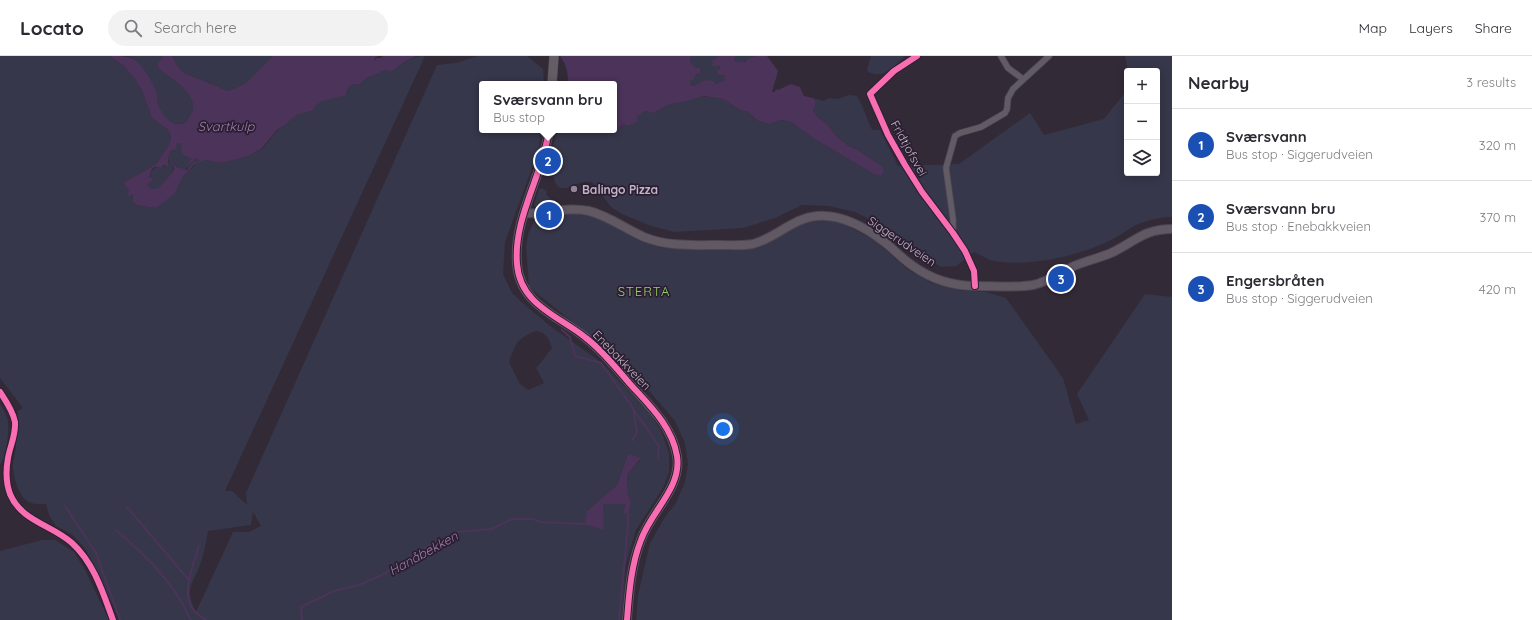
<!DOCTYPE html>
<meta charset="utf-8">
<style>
body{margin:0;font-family:Quicksand,sans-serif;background:#f2f2f3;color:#2b2b33}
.controls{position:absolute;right:12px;top:12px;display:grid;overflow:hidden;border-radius:4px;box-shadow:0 2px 10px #0003}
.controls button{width:36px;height:36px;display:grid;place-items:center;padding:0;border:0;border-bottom:1px solid #e1e1e2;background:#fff;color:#2b2b33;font:20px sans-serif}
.you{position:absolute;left:723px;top:373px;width:14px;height:14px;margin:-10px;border:3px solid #fff;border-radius:50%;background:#1a73e8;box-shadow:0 0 0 6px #1a73e833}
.badge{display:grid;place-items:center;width:26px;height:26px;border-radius:50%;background:#1a73e8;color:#fff;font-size:13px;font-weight:700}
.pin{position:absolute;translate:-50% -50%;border:2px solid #fff;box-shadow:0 1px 4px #0006}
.popup{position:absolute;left:479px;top:25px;width:138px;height:52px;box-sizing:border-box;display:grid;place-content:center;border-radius:4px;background:#fff;filter:drop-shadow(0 1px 3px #0005);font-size:13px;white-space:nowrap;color:#7c7c81}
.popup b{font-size:15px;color:#2b2b33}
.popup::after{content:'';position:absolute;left:50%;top:100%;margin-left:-8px;border:8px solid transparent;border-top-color:#fff}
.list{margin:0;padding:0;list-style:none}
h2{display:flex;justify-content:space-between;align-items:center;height:52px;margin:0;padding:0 16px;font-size:17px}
h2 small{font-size:13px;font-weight:400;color:#7c7c81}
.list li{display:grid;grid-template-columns:26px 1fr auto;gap:12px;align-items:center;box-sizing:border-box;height:72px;padding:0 16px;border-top:1px solid #e1e1e2}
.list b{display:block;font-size:15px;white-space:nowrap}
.list p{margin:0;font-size:13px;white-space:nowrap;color:#7c7c81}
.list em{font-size:13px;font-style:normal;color:#7c7c81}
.icon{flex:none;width:22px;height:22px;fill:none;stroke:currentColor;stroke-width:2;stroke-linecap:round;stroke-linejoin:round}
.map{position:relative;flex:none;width:1172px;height:564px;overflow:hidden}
header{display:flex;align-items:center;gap:24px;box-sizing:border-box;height:56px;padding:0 20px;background:#fff;border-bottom:1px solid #e1e1e2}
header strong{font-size:19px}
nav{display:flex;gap:22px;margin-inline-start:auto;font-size:14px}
.search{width:280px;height:36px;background:#f2f2f3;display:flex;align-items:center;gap:10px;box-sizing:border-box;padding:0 14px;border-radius:22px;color:#7c7c81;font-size:15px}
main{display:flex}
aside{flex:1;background:#fff}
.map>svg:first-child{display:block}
.green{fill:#36374a;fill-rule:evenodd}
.water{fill:#4c3359;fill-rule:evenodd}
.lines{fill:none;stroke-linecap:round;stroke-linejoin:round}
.stream{stroke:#4c3359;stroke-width:2}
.street-casing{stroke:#4d4650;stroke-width:7}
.secondary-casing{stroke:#4d4551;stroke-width:10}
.primary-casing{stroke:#4d4551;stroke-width:10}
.street{stroke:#615b65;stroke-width:5.5}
.secondary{stroke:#605963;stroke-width:8}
.primary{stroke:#645d66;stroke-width:9}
.cycleway-casing{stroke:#2b1e31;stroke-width:8}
.cycleway{stroke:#f96db3;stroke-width:6}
.poi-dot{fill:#908495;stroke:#2b1e31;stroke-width:1.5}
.labels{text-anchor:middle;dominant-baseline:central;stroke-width:3.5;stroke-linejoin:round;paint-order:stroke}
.street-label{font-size:12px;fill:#c2b4c8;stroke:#2b1e31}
.poi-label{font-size:12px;font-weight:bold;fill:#c2b4c8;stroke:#2b1e31;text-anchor:start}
.water-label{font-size:13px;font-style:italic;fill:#9e7dae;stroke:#2b1e31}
.neighbourhood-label{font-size:13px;letter-spacing:1px;fill:#98d067;stroke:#2b1e31}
</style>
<header>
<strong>Locato</strong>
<div class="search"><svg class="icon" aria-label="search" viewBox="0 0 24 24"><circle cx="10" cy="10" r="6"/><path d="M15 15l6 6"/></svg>Search here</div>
<nav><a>Map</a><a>Layers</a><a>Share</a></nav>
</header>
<main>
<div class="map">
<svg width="1172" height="564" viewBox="0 0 1172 564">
<rect width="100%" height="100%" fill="#332a37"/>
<g class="green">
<path d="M 0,0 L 111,0 L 113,3 L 123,9 L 135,23 L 142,35 L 152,62 L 169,75 L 171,81 L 169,89 L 156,108 L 123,127 L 129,135 L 133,137 L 133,146 L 136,149 L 156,152 L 177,133 L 182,122 L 197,107 L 194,107 C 188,115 179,116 175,107 L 171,118 L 157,133 L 155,134 L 148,131 L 147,128 L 151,125 L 151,121 L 149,122 C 153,114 152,110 162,112 L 169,107 L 169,98 L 170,95 L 175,95 L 177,87 L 180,87 L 182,90 L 183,99 L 192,103 L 188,110 L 193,103 L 197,101 L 199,103 L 198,106 L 205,104 L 222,107 L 249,100 L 263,92 L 278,74 L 285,69 L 299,57 L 312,55 C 314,52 315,49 318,47 C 326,41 338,42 347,38 L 349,30 L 354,28 L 356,29 L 367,22 L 386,14 L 391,16 C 404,8 408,0 425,0 L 225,435 L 232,435 L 247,449 L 246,437 L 437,9 L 456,7 L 477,0 L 527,0 L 543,13 L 544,28 L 482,28 L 482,74 L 541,74 L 539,93 L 505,186 L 503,218 L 512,237 L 526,250 L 550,270 L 601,306 L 650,357 L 662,377 L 669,397 L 669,416 L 663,432 L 636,474 L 626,508 L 622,564 L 120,564 L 86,494 L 73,479 L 56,470 L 49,459 L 46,448 C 39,448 32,449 26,444 C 18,439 12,416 13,407 C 14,401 16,395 16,389 C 17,377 17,366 18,355 L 23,352 L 0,322 ZM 536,275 C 546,277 549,282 552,292 L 542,305 L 536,312 L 544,327 L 528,334 L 520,328 L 509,306 C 516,287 516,283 536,275 ZM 628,398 L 641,403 L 627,419 L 628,438 L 631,446 L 626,449 L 624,448 L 603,448 L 602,455 L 587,455 L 617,429 ZM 253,456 L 261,470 L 249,476 L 233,476 L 196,556 C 183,531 194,528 201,506 C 204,496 206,486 208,475 L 251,469 Z"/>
<path d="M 128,0 L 163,0 L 157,9 L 158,12 C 169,22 194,34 193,52 C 193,57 188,60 187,66 C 172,74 159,58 158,44 L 133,2 Z"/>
<path d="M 172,0 L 273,0 L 246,27 L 229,35 L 184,17 L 178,11 Z"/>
<path d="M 691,0 L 718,0 L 714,4 L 712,4 L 713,7 L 710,9 L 710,10 L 719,10 L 719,20 L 723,18 L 725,19 L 723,26 L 716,28 L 712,25 L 702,26 L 693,30 L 690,29 L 690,24 L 694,24 L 697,17 L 701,17 L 700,12 L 694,11 L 690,4 Z"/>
<path d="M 736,0 L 756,0 L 747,3 L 746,6 L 735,5 L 734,4 Z"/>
<path d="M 871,0 L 903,0 L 904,1 C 892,12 885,23 868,16 L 867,13 Z"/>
<path d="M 1125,0 L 1172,0 L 1172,161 C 1160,161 1148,164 1136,169 C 1128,173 1121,179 1113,183 C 1080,200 1031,211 994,205 C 988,204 981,199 974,196 L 956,210 L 941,211 L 919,198 L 885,171 L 855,156 L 829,150 L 802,149 L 775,162 L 743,172 L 675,176 L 651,170 L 622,158 L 611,151 L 592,126 C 590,126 586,125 583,126 C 576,127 570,133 562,132 C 548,131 552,88 556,79 C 557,77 558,76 558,74 L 597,74 L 602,76 L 603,74 L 614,74 L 615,67 L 616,69 L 621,71 L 624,68 L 638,64 L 637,61 L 645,55 L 655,56 L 670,48 L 684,46 L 700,40 L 723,43 L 740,54 L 748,56 L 758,65 L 769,68 L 782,64 L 791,66 L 813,82 L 872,117 L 882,110 L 856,93 L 849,90 L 837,81 L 828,69 L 814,57 L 813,53 L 816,47 L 813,42 L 823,45 L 829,42 L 838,43 L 849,39 L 857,40 L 860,45 L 872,74 L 880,74 L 898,110 L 959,108 L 1030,57 L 1044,79 L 1104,63 L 1127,34 L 1127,117 L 1157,117 L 1157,15 L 1128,15 Z"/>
<path d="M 541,132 L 544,133 L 547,136 L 546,138 L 556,148 L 536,152 L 534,149 L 539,133 Z"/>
<path d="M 576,157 L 603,163 L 629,179 L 659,190 L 722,194 L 754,191 L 798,169 L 810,164 L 825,163 L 844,168 L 874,184 L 907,213 L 931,227 L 957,234 L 986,236 L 1006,242 L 1063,322 L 1076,368 L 1089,364 L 1077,338 L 1145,238 L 1172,241 L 1172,564 L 636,564 L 638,539 L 650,487 L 665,461 L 676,447 L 685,426 L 688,408 L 685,387 L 675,365 L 610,289 L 590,280 L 529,231 L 526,191 L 528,178 L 535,164 L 535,168 L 536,164 Z"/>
<path d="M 0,348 C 3,353 7,360 8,365 C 9,375 7,402 0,408 Z"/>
<path d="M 42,484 L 55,484 L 74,496 L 85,514 L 109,564 L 0,564 L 0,495 Z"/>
</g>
<g class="water">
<path d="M 111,0 C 117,0 127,0 132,2 C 143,9 151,23 156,35 C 158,40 157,45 159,50 C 164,62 174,73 187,66 C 188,60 193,57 193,52 C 194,34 169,22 158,12 L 157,9 L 163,0 L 172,0 L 178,11 L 184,17 L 229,35 L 246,27 L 273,0 L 378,0 L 375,2 L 374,5 L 377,2 L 381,2 L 383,0 L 416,0 L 406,5 L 391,16 L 386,14 L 367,22 L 358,29 L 354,28 L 349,30 L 346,39 L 322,45 L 316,49 L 312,55 L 298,58 L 285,69 L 277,74 L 262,92 L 249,100 L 222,107 L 205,104 L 194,109 L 182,122 L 177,133 L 173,139 L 156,152 L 136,149 L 133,146 L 133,138 L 129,140 L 127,140 L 129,135 L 123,127 L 156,108 L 169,89 L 171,81 L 169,75 L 152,62 L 142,35 L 135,23 L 123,9 L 113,3 ZM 177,87 L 180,87 L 182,90 L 181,94 L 183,99 L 192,103 L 188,107 L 188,110 L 195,102 L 198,102 L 199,105 L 197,107 L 194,106 L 187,114 L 177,111 L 174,107 L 174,113 L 171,118 L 157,133 L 152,133 L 147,129 L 153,123 L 152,121 L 149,122 L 152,113 L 155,111 L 162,112 L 164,109 L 168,110 L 169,98 L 170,95 L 176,94 Z"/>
<path d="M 560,0 L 691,0 L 690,4 L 694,11 L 700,12 L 701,18 L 697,17 L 694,24 L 690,24 L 690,29 L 693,30 L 705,24 L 714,25 L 716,28 L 718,28 L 719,26 L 723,26 L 725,19 L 718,19 L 717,15 L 720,12 L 719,10 L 710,10 L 713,7 L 711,4 L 714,4 L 718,0 L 736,0 L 734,4 L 735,5 L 746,6 L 747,3 L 756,0 L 767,0 L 778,15 L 772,36 L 774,36 L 777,33 L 778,34 L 791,28 L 800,31 L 804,40 L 813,42 L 816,46 L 813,55 L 817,60 L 828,69 L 837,81 L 849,90 L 856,93 L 882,110 L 884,115 L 881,120 L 872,117 L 813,82 L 791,66 L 782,64 L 769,68 L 758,65 L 748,56 L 740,54 L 723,43 L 703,40 L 684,46 L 670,48 L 653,57 L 645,55 L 637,61 L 638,65 L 628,70 L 624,68 L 619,72 L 615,73 L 614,28 L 568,28 C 568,17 567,9 560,0 Z"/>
<path d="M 628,398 L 641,402 L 627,419 L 628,438 L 631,446 L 628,458 L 623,457 L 626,449 L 624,448 L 603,448 L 604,474 L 585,468 L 587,455 L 617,429 Z"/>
</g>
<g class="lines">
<g class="stream">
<path d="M 562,274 L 570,281 L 575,300 L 601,307 L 633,352 L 637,376 L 632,385"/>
<path d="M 633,353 L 659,390 L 658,402"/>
<path d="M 65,450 L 96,497 L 120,564"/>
<path d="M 127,451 L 188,523"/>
<path d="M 116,474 C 139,494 163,516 179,542 C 184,549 186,557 191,564"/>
<path d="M 199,490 C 191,515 175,550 207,564"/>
<path d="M 302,564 L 301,551 L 334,535 L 359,529 L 382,519 L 425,492 L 457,476 L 492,473 L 512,463 L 533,463 L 540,466 L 585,468"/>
<path d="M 619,564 L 628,469 L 628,458"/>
</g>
<g class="street-casing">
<g id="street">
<path d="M 917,0 L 894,15 L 870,38 L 888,79 L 905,109 L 922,136 L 953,177 L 965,195 L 974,215 L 975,230"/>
<path d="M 1001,0 L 1008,12 L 1023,23"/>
<path d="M 953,177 L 953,163 L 946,112 L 955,80 L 960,77 L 981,71 L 1005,57 L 1007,53 L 1008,42 L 1013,33 L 1049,0"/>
<path d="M 0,336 C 6,345 13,355 15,366 C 16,379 10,390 8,402 C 6,413 6,427 10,438 C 21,465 52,469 72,487 C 94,507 103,537 113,564"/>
</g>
</g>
<g class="secondary-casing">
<path id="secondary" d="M 525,157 C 546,159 567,150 589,155 C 609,160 625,173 644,181 C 668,191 695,189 720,189 C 731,189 742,190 753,188 C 776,182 793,162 817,160 C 840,158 865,171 883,185 C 894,193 902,203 913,210 C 931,223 954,230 976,230 C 994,230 1015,232 1033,229 C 1048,226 1061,216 1074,210 C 1086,205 1099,202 1111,197 C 1135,186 1143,173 1172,173"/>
</g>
<g class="primary-casing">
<g id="primary">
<path d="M 552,28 L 554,0"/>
<path d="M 549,74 C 543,119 513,162 517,208 C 520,249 559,260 586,282 C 603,295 616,312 630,328 C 649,349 672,370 677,400 C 682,432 651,455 641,484 C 631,509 629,538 627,564"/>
</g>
</g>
<use href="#street" class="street"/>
<use href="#secondary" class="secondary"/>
<use href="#primary" class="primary"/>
<g class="cycleway-casing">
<g id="cycleway">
<path d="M 917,0 L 894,15 L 870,38 L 888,79 L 905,109 L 922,136 L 953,177 L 965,195 L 974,215 L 975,230"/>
<path d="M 549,74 C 543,119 513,162 517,208 C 520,249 559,260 586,282 C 603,295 616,312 630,328 C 649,349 672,370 677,400 C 682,432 651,455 641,484 C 631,509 629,538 627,564"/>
<path d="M 0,336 C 6,345 13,355 15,366 C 16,379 10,390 8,402 C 6,413 6,427 10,438 C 21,465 52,469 72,487 C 94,507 103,537 113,564"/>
</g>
</g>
<use href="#cycleway" class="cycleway"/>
</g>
<circle class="poi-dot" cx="574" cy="133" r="4"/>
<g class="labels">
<g class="street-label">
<text transform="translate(909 92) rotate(61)">Fridtjofsvei</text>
<text transform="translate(902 185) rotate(34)">Siggerudveien</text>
<text transform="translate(622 304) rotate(46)">Enebakkveien</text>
</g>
<g class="poi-label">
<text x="582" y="133">Balingo Pizza</text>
</g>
<g class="water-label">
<text x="226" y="70">Svartkulp</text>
<text transform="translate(423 497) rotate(-29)">Hanåbekken</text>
</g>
<g class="neighbourhood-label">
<text x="644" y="235">STERTA</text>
</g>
</g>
</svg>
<div class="controls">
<button>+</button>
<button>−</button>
<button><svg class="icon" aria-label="layers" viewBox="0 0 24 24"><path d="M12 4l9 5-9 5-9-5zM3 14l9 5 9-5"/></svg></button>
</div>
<div class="you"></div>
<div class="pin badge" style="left:549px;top:159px;background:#1a4fb4">1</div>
<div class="pin badge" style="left:548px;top:105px;background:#1a4fb4">2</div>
<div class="popup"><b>Sværsvann bru</b>Bus stop</div>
<div class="pin badge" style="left:1061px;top:223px;background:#1a4fb4">3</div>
</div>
<aside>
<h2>Nearby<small>3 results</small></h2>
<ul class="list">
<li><span class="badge" style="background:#1a4fb4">1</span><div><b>Sværsvann</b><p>Bus stop · Siggerudveien</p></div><em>320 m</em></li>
<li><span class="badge" style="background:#1a4fb4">2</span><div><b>Sværsvann bru</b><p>Bus stop · Enebakkveien</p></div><em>370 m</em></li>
<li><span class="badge" style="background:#1a4fb4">3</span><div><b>Engersbråten</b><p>Bus stop · Siggerudveien</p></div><em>420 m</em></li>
</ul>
</aside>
</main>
